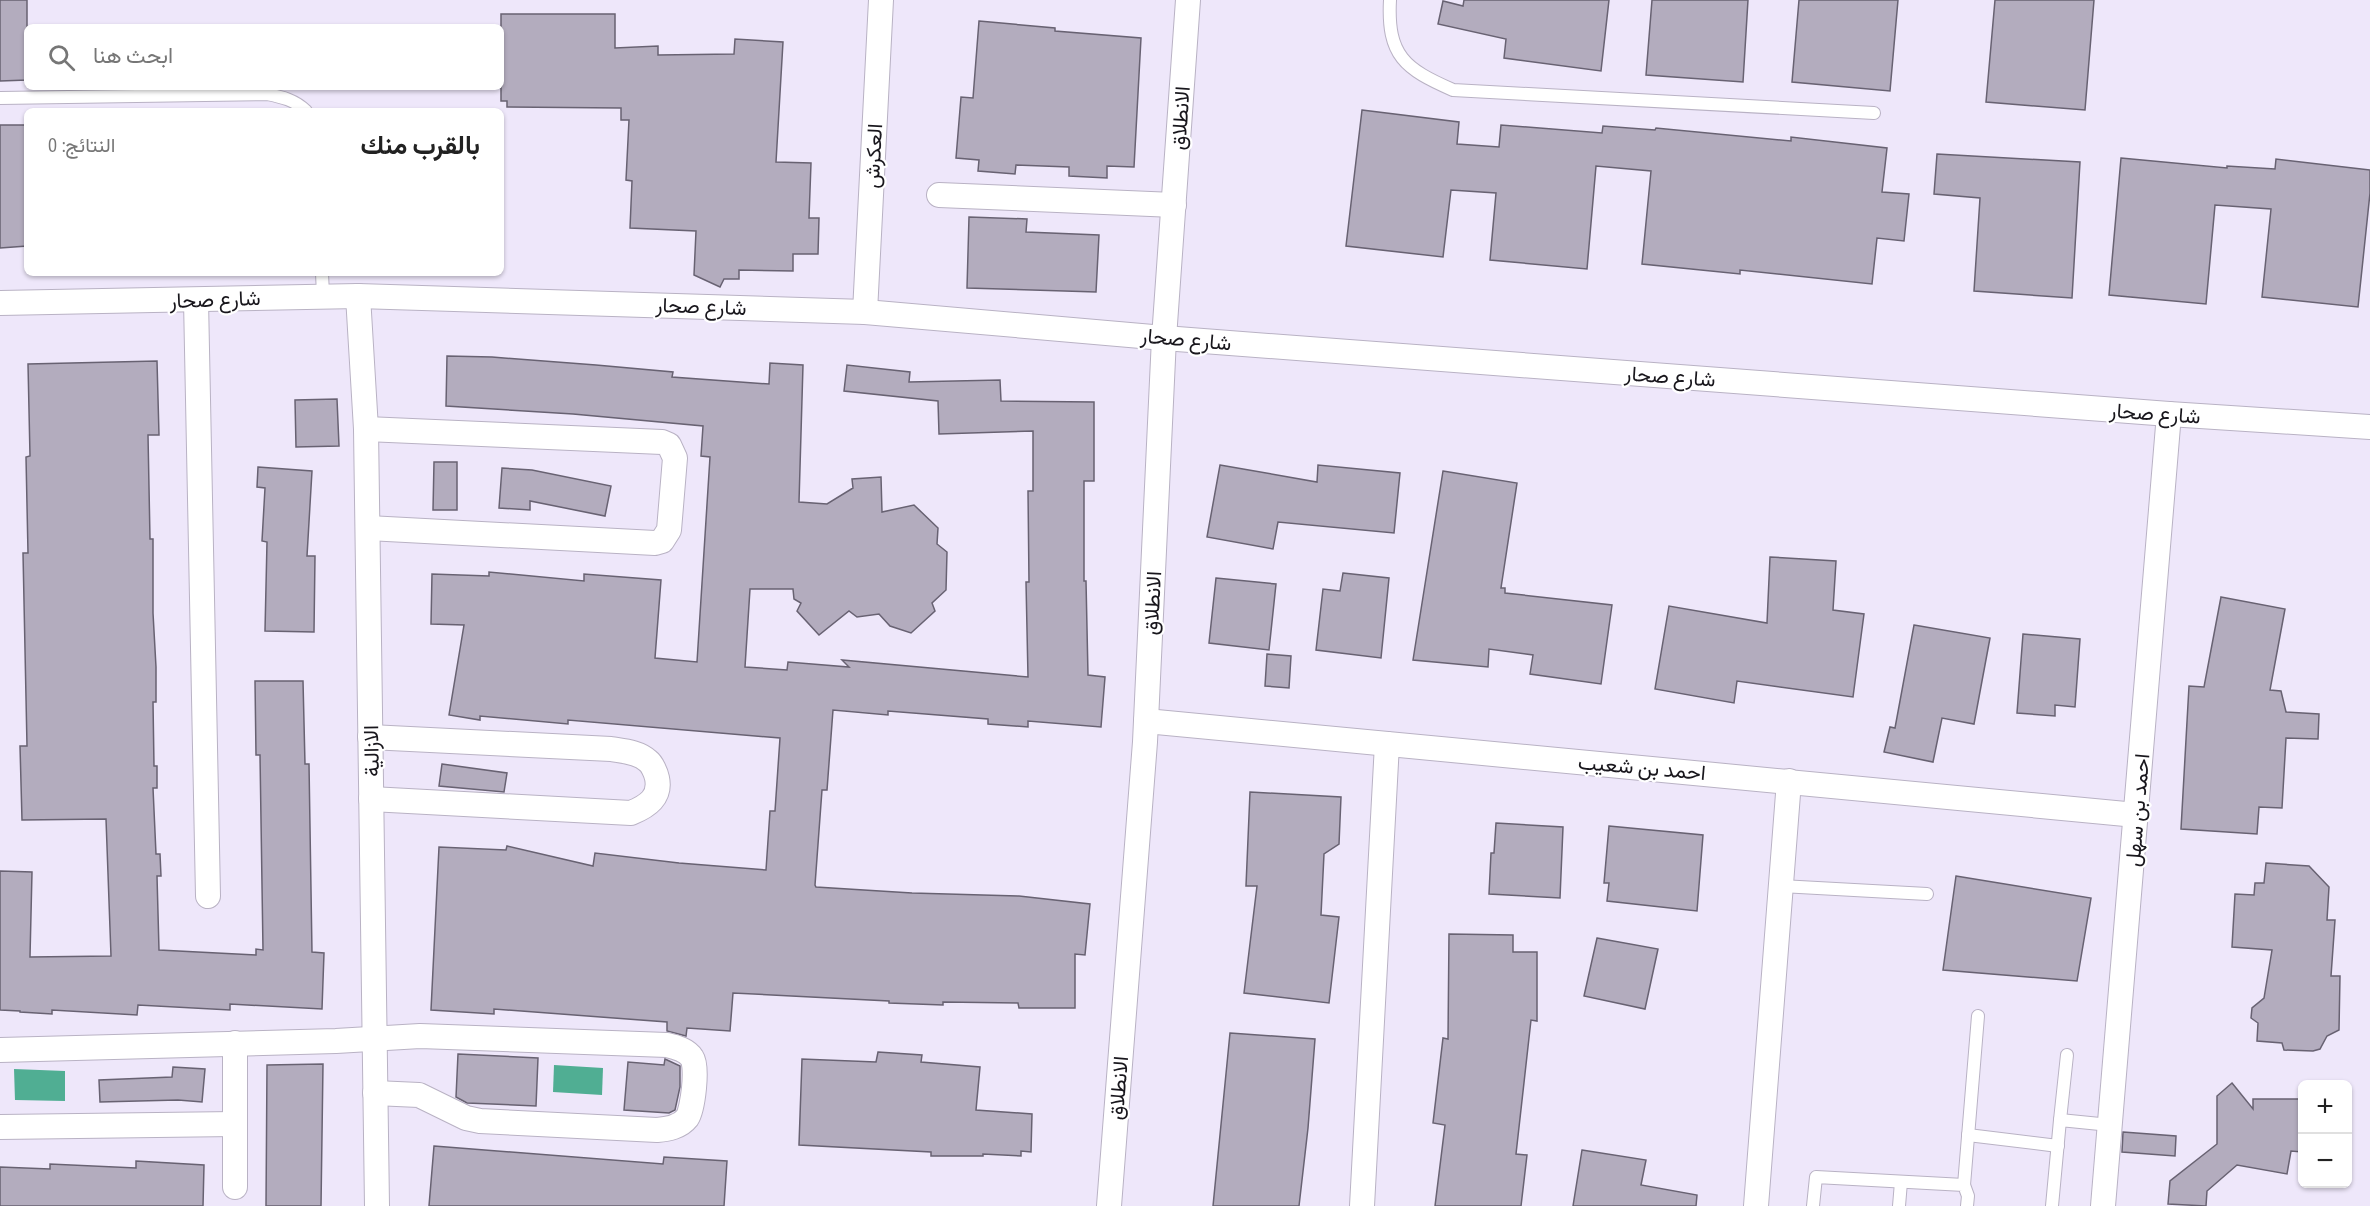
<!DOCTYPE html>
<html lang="ar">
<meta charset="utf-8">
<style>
body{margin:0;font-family:"PT Sans Narrow",Vazirmatn,sans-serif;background:#f2f2f2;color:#222;direction:rtl}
.controls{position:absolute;right:18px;bottom:18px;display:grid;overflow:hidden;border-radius:9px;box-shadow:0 2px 4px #0004}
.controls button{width:54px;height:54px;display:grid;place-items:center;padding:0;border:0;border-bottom:2px solid #e0e0e0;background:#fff;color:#222;font:30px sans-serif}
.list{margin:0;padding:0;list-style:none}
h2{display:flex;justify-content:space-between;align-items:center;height:78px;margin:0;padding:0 24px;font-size:26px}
h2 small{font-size:20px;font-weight:400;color:#767676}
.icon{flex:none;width:33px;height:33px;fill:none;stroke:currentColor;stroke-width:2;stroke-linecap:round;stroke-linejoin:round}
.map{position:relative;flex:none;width:2370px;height:1206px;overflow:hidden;direction:ltr}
.search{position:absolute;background:#fff;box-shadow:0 2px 4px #0004;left:24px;top:24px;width:480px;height:66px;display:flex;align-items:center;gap:15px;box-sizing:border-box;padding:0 21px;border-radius:9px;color:#767676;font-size:22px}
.panel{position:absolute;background:#fff;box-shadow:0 2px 4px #0004;left:24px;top:108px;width:480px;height:168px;border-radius:9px;direction:rtl}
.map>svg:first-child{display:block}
.water{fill:#50ae93}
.building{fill:#b3acbe;stroke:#686272;stroke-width:1.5}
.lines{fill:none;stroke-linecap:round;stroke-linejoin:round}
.service-casing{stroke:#b9b2c4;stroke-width:14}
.minor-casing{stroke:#b9b2c4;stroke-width:26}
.service{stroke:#fff;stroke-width:12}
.minor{stroke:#fff;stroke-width:24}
.labels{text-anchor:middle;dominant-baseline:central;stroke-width:4.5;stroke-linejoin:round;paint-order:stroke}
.street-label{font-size:21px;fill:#18161c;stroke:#fff}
</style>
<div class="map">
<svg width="2370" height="1206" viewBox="0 0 2370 1206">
<rect width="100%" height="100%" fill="#eee7fa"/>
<g class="water">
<path d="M 554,1065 L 603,1068 L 602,1095 L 553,1092 Z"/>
<path d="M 14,1069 L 65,1071 L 65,1101 L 15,1100 Z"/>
</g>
<g class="building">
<path d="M 0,0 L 27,0 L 27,80 L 0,81 Z"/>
<path d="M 1464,0 L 1609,0 L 1601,71 L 1504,58 L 1506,39 L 1438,24 L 1443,1 L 1463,6 Z"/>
<path d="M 1652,0 L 1748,0 L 1743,82 L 1646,75 Z"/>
<path d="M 1799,0 L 1898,0 L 1890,91 L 1792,82 Z"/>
<path d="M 1995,0 L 2094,0 L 2085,110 L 1986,102 Z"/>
<path d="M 501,14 L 615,14 L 615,48 L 658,46 L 658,55 L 734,54 L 735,39 L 783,42 L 776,162 L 811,163 L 809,218 L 819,218 L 818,254 L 793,254 L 793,271 L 739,270 L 739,279 L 724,279 L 720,287 L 694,275 L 696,231 L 630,228 L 632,181 L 626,180 L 629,120 L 621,120 L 621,108 L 507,107 L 507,101 L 501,101 Z"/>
<path d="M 979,21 L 1055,28 L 1055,31 L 1141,38 L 1134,167 L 1107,166 L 1107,178 L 1069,176 L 1069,167 L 1016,165 L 1015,174 L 978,171 L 979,160 L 956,158 L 961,97 L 973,98 Z"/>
<path d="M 1362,110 L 1459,122 L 1457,144 L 1499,147 L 1501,125 L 1602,133 L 1603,126 L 1655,130 L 1656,128 L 1791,141 L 1791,137 L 1887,148 L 1882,192 L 1909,194 L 1904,241 L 1877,238 L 1872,284 L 1740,270 L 1740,274 L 1642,264 L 1651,171 L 1596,166 L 1587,269 L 1490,260 L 1496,193 L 1451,190 L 1443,257 L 1346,246 Z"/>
<path d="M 0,125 L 27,125 L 27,246 L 0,248 Z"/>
<path d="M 1937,154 L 2080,162 L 2072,298 L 1974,291 L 1980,198 L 1934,194 Z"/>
<path d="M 2121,158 L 2227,168 L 2227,166 L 2275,169 L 2276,159 L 2370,170 L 2370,193 L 2358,307 L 2262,297 L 2271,209 L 2215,205 L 2206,304 L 2109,295 Z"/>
<path d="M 969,217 L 1027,219 L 1026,232 L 1099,235 L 1096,292 L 967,288 Z"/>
<path d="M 447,356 L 492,357 L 596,365 L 673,372 L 672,377 L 769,384 L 770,363 L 803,365 L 799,502 L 827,504 L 853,488 L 852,479 L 881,477 L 882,512 L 914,505 L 938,528 L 937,544 L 947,552 L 946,590 L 932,603 L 935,611 L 911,633 L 890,626 L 879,614 L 857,617 L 849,611 L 819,635 L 797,611 L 801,603 L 794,599 L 793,589 L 750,589 L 745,667 L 787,670 L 788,662 L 849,667 L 842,660 L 1028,677 L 1026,582 L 1029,582 L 1028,491 L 1033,491 L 1033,431 L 939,434 L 938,401 L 844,391 L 847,365 L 910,372 L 909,382 L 1000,380 L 1001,401 L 1094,402 L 1094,481 L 1084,481 L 1084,581 L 1086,581 L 1088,675 L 1105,677 L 1101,727 L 1028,721 L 1028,727 L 988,724 L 988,719 L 888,711 L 888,715 L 833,710 L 827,790 L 822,790 L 815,885 L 816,887 L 912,893 L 1019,896 L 1090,904 L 1085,955 L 1075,954 L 1075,1008 L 1019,1008 L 1018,1003 L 943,1002 L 943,1005 L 889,1003 L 889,1001 L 733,993 L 730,1031 L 687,1028 L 686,1036 L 667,1031 L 667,1022 L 494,1009 L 494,1014 L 431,1010 L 439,847 L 506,850 L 507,846 L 593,866 L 595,853 L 679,863 L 766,870 L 770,811 L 775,811 L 780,738 L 568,720 L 568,724 L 480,716 L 480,720 L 449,715 L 464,625 L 431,624 L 432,574 L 489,576 L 489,572 L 584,581 L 584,574 L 661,580 L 655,658 L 697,662 L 710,457 L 701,456 L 703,426 L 573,414 L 446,406 Z"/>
<path d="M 157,361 L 159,435 L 148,435 L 150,539 L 153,539 L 153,613 L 156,667 L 156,702 L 153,702 L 154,766 L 157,766 L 157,788 L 153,788 L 156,854 L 160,854 L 161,876 L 157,876 L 159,950 L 256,955 L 256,949 L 263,950 L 260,755 L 256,755 L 255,681 L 303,681 L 305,764 L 309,764 L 312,952 L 324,953 L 322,1009 L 230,1004 L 230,1010 L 138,1005 L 137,1015 L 52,1010 L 52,1014 L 20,1012 L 20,1011 L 0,1010 L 0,871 L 32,872 L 30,957 L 111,956 L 106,819 L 22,820 L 20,746 L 27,746 L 23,553 L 28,553 L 26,457 L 30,456 L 28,364 Z"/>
<path d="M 337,399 L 339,446 L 296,447 L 295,400 Z"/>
<path d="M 434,462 L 457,462 L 457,510 L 433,510 Z"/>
<path d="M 1220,465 L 1317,482 L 1318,465 L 1400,473 L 1394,533 L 1278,522 L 1273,549 L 1207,537 Z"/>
<path d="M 258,467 L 312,471 L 307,556 L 315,556 L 314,632 L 265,631 L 267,542 L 262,541 L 265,488 L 257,487 Z"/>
<path d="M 502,468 L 532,470 L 611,486 L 605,516 L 530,501 L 530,510 L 499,508 Z"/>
<path d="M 1443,471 L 1517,483 L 1501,588 L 1505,588 L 1505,593 L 1612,605 L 1601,684 L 1530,674 L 1533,655 L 1489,649 L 1488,667 L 1413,660 Z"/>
<path d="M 1770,557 L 1836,561 L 1833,610 L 1864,614 L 1853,697 L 1737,681 L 1734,703 L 1655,689 L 1669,606 L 1767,623 Z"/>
<path d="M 1343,573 L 1389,578 L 1381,658 L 1316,650 L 1323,589 L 1340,591 Z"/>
<path d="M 1216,578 L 1276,584 L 1269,650 L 1209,643 Z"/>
<path d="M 2221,597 L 2285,609 L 2270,690 L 2281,691 L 2286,712 L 2319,714 L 2318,739 L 2286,738 L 2282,808 L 2259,807 L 2257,834 L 2181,829 L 2189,686 L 2204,687 Z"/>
<path d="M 1914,625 L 1990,638 L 1974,724 L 1942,718 L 1933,762 L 1884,752 L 1890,727 L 1895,728 Z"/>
<path d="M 2023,634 L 2080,639 L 2075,707 L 2055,705 L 2055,716 L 2017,713 Z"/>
<path d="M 1267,654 L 1291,656 L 1289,688 L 1265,686 Z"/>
<path d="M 442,764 L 507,773 L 504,792 L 439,786 Z"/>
<path d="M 1250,792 L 1341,797 L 1339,844 L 1324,854 L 1321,915 L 1339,917 L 1329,1003 L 1244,993 L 1257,886 L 1246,886 Z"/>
<path d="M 1496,823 L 1563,827 L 1560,898 L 1489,894 L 1491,853 L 1494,853 Z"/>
<path d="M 1609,826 L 1703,835 L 1697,911 L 1607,901 L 1609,883 L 1604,883 Z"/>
<path d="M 2266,863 L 2309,866 L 2329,887 L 2327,920 L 2335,920 L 2331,976 L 2340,976 L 2339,1030 L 2327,1036 L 2320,1049 L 2313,1051 L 2284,1050 L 2282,1043 L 2257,1041 L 2258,1023 L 2251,1018 L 2252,1008 L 2264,998 L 2272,950 L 2232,947 L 2235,894 L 2254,895 L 2255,883 L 2264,883 Z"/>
<path d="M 1956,876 L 2091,898 L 2077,981 L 1943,970 Z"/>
<path d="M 1449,934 L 1513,935 L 1513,952 L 1537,952 L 1537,1021 L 1531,1020 L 1516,1154 L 1527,1155 L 1521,1206 L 1435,1206 L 1445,1125 L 1433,1123 L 1443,1038 L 1448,1039 Z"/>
<path d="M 1597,938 L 1658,949 L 1645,1009 L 1584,996 Z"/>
<path d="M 1230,1033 L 1315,1039 L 1308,1128 L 1299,1206 L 1213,1206 Z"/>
<path d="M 878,1052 L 922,1055 L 921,1062 L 980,1067 L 976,1110 L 1032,1114 L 1031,1152 L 1021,1151 L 1021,1156 L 983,1154 L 983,1156 L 931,1156 L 931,1152 L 799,1145 L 802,1059 L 876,1062 Z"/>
<path d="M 458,1054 L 538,1058 L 536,1106 L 467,1103 L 456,1097 Z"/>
<path d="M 665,1059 L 680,1066 L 680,1087 L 675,1110 L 669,1113 L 624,1110 L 628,1062 L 664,1065 Z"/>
<path d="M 323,1064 L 321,1206 L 266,1206 L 267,1065 Z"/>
<path d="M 173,1067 L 205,1069 L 202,1102 L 178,1100 L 100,1102 L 99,1080 L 172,1077 Z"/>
<path d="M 2232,1083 L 2253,1109 L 2253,1099 L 2302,1099 L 2302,1152 L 2291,1151 L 2287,1174 L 2237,1165 L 2207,1191 L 2206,1206 L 2168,1204 L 2170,1181 L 2217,1144 L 2217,1096 Z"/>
<path d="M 2123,1132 L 2176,1136 L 2175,1156 L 2122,1152 Z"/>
<path d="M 434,1146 L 663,1164 L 664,1157 L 727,1161 L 724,1206 L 429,1206 Z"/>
<path d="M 1582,1150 L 1646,1160 L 1641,1185 L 1697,1195 L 1696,1206 L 1573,1206 Z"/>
<path d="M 136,1161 L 204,1165 L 203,1206 L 0,1206 L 0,1167 L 50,1169 L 50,1164 L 136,1168 Z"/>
</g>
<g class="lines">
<g class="service-casing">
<g id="service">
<path d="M 1390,0 C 1387,56 1405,69 1453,90 L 1874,113"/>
<path d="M 0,98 L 267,94 C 282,97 295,100 306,111"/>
<path d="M 322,273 L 323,295"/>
<path d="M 1781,886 L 1927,894"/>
<path d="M 2060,1120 L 2067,1055"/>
<path d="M 1968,1135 L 2058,1146"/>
<path d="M 1964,1185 L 1978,1016"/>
<path d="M 1813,1206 L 1816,1177 L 1964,1185 L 1968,1196 L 1967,1206"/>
<path d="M 1899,1206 L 1901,1182"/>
<path d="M 2052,1206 L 2060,1120 L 2110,1125"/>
</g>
</g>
<g class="minor-casing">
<g id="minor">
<path d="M 939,195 L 1174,205"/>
<path d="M 358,296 L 366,429 L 377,1206"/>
<path d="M 196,300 L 208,896"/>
<path d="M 0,303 L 358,296 L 865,312 L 1164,338 L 2169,414 L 2370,427"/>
<path d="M 865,312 L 881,0"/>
<path d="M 366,429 L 662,442 L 669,445 L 675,458 L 669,530 L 662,541 L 655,543 L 368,528"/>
<path d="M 1146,721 L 2136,815"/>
<path d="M 370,737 L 611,749 C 623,751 639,752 648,761 C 652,764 656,773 657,778 C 661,797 648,806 631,813 L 371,799"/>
<path d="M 0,1050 L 336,1041 L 420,1036 L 667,1045 C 676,1047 687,1050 692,1058 C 698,1067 693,1109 687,1118 C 680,1127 668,1129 657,1130 L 480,1121 L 466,1118 L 419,1095 L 375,1093"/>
<path d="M 0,1127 L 235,1124"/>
<path d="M 235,1187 L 235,1043"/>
<path d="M 1109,1206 L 1145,742 L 1164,338 L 1188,0"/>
<path d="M 1362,1206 L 1387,744"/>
<path d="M 1756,1206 L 1789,781"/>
<path d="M 2103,1206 L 2169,414"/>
</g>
</g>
<use href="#service" class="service"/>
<use href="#minor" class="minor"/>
</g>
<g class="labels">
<g class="street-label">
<text transform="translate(1180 118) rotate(-86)">الانطلاق</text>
<text transform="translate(873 156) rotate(-87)">العكرش</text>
<text transform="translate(215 299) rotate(-2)">شارع صحار</text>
<text transform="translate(701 306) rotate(2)">شارع صحار</text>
<text transform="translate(1186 339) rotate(5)">شارع صحار</text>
<text transform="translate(1670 376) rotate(4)">شارع صحار</text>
<text transform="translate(2155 413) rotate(4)">شارع صحار</text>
<text transform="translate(1152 603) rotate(-87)">الانطلاق</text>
<text transform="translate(371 751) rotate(-91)">الازالية</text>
<text transform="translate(1642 767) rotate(5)">احمد بن شعيب</text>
<text transform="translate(2137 810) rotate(-85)">احمد بن سهل</text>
<text transform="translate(1118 1088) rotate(-85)">الانطلاق</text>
</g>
</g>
</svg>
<div class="controls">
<button>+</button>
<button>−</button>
</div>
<div class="search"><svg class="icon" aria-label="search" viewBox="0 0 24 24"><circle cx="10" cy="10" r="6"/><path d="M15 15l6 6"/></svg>ابحث هنا</div>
<section class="panel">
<h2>بالقرب منك<small>النتائج: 0</small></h2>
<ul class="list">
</ul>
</section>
</div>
